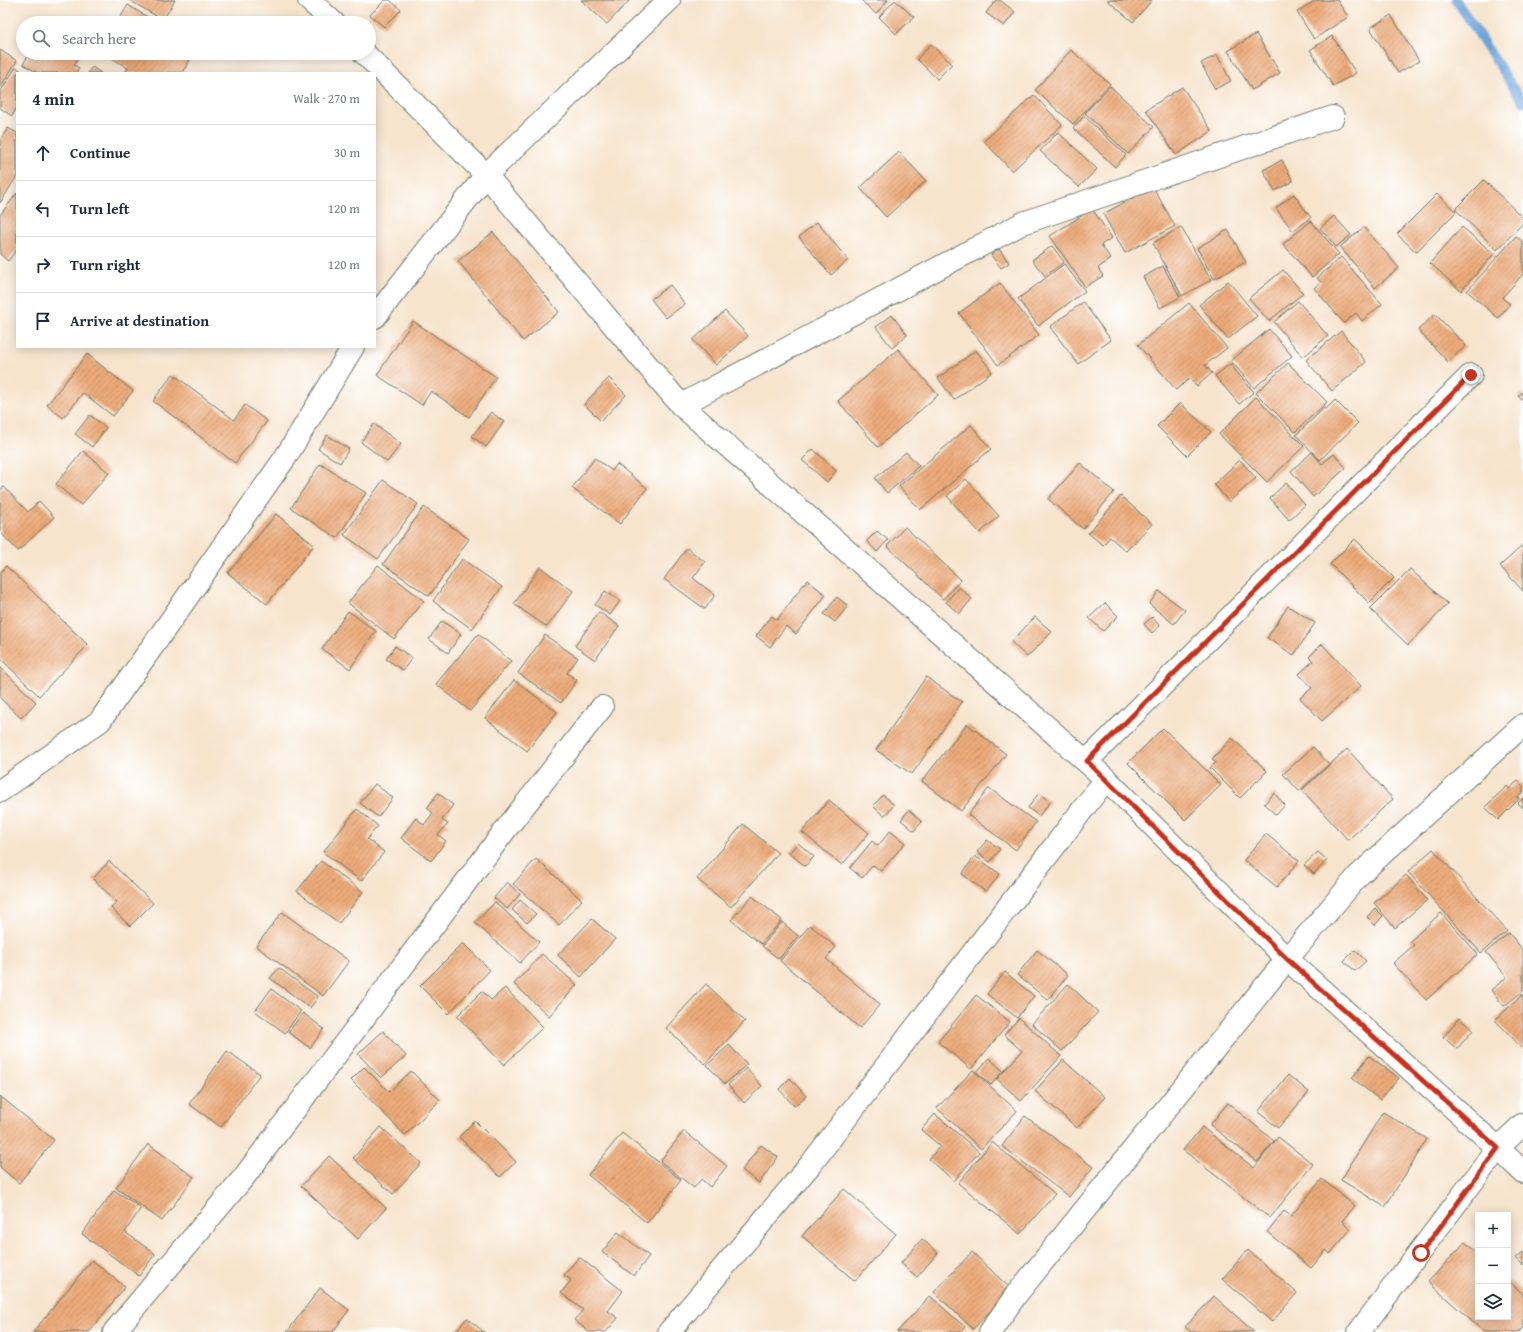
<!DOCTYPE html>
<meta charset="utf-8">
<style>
body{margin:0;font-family:"Gentium Book Plus",serif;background:#f2f2f3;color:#1f2937}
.controls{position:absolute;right:12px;bottom:12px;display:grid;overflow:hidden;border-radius:0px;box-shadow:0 2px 10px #0003}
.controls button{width:36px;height:36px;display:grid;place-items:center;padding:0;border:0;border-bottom:1px solid #e0e1e3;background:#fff;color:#1f2937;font:20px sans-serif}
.stop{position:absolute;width:12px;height:12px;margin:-9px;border:3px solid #c8321e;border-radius:50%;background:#fff}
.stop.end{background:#c8321e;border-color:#fff;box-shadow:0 1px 4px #0008}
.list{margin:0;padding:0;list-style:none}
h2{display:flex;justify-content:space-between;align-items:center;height:52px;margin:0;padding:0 16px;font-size:17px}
h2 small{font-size:13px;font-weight:400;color:#747a83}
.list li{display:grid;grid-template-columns:26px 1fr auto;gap:12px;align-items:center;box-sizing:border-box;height:56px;padding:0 16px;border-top:1px solid #e0e1e3}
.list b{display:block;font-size:15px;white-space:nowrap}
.list em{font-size:13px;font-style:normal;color:#747a83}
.icon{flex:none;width:22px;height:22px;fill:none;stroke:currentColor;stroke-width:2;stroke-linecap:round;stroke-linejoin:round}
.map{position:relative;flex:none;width:1523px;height:1332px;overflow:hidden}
.search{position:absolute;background:#fff;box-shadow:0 2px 10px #0003;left:16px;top:16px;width:360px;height:44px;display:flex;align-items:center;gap:10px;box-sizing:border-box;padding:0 14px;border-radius:22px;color:#747a83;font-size:15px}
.panel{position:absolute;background:#fff;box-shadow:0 2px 10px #0003;left:16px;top:72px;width:360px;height:276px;border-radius:0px}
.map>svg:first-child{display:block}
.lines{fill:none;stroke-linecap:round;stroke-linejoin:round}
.stream{stroke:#6ca3da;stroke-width:9}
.building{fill:url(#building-hatch)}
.street-casing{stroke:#6a776a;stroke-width:24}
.street{stroke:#fff;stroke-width:22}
.route{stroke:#c8321e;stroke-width:5}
</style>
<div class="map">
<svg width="1523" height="1332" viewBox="0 0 1523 1332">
<defs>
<pattern id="building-hatch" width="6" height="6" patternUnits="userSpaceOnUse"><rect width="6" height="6" fill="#ecaa79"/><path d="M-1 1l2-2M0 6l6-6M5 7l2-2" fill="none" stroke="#bf8c64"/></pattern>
</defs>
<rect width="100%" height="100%" fill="#fff"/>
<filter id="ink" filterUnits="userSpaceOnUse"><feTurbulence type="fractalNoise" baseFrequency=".025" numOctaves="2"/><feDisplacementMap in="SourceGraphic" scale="8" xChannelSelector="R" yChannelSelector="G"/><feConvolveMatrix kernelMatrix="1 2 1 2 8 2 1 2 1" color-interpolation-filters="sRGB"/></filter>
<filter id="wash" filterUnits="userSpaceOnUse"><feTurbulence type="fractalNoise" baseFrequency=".012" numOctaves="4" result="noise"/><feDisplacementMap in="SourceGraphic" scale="16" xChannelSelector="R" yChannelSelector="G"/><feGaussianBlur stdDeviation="0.9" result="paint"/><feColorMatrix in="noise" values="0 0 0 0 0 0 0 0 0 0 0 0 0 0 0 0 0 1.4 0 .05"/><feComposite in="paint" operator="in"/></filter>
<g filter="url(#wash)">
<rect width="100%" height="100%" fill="#f6e4cd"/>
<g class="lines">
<path class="stream" d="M 1456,0 L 1523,102"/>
</g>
<g id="blocks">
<g class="building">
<path d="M 129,0 L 175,0 L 163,20 Z"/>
<path d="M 385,0 L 390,0 L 401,10 L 384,27 L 370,15 Z"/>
<path d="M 581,0 L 630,0 L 607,24 Z"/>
<path d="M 861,0 L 888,0 L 876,14 Z"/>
<path d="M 895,0 L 914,17 L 896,34 L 879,17 Z"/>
<path d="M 996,0 L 1000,0 L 1015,12 L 1004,26 L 986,13 Z"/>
<path d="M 1107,0 L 1152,0 L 1133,22 Z"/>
<path d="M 1316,0 L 1337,0 L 1348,17 L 1314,39 L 1297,12 Z"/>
<path d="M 128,5 L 157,23 L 117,23 Z"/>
<path d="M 1391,15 L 1419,61 L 1398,73 L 1370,28 Z"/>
<path d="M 199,19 L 206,23 L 196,23 Z"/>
<path d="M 1256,34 L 1280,73 L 1252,90 L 1228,51 Z"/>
<path d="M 1332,36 L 1356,73 L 1333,86 L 1310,50 Z"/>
<path d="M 931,44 L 952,64 L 937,79 L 917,59 Z"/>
<path d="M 0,50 L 17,61 L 0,88 Z"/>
<path d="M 1071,50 L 1110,84 L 1073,124 L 1035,90 Z"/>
<path d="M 30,53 L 82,53 L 74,65 L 79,68 L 76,73 L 38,73 L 23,64 Z"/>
<path d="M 104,53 L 194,53 L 182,73 L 125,73 L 128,68 Z"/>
<path d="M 1217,55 L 1231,81 L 1215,89 L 1201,63 Z"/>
<path d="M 16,67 L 24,73 L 17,73 L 17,107 L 12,116 L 0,108 L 0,92 Z"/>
<path d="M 92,67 L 101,73 L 88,73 Z"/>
<path d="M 1110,86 L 1154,127 L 1128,154 L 1085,113 Z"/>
<path d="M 1182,87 L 1212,131 L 1176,155 L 1146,110 Z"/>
<path d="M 1034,95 L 1062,125 L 1012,171 L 984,141 Z"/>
<path d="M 1084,116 L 1126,155 L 1115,167 L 1073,128 Z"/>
<path d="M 8,128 L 17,133 L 17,176 L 0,203 L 0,140 Z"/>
<path d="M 1058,132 L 1097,169 L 1079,187 L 1040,151 Z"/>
<path d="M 899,152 L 926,181 L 886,217 L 860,188 Z"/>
<path d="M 1282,160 L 1293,181 L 1275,191 L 1263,170 Z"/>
<path d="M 1484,180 L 1523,218 L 1523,223 L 1497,250 L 1455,209 Z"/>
<path d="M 1153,187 L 1175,226 L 1125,253 L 1103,214 Z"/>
<path d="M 17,193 L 17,249 L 8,261 L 0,254 L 0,215 Z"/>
<path d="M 1294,194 L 1311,218 L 1293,231 L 1276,208 Z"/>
<path d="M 1437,194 L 1456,212 L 1416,252 L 1397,234 Z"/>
<path d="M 1092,209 L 1112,238 L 1101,245 L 1111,259 L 1098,268 L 1103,276 L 1085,287 L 1050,236 Z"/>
<path d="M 1334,216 L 1351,235 L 1336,247 L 1320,228 Z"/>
<path d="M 1311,221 L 1339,254 L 1312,277 L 1283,244 Z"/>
<path d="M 817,222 L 848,260 L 831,275 L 799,237 Z"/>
<path d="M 1181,227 L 1211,280 L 1182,296 L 1153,243 Z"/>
<path d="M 1364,227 L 1399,268 L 1375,288 L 1340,247 Z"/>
<path d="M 1462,227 L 1494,254 L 1461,291 L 1430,263 Z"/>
<path d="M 1228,230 L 1246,262 L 1214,279 L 1197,248 Z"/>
<path d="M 493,232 L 559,312 L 523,341 L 458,261 Z"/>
<path d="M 1516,236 L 1523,242 L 1523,274 L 1502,298 L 1510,304 L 1498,318 L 1467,291 Z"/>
<path d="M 1052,246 L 1064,262 L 1045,276 L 1032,260 Z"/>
<path d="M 999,249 L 1009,263 L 1001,268 L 991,255 Z"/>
<path d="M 1341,257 L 1382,304 L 1362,321 L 1356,313 L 1344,323 L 1314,288 L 1321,282 L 1317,278 Z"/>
<path d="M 1064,264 L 1085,291 L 1038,326 L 1018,299 Z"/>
<path d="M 1163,266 L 1180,297 L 1160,308 L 1143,277 Z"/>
<path d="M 1283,270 L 1303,293 L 1269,321 L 1249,298 Z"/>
<path d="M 1228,281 L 1257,316 L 1228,339 L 1199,305 Z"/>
<path d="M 1000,283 L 1039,335 L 998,365 L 959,313 Z"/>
<path d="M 670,285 L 685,304 L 666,318 L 651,299 Z"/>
<path d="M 1298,301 L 1328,336 L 1303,357 L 1274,322 Z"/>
<path d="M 1083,302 L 1111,340 L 1078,364 L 1050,327 Z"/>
<path d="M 1189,303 L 1227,348 L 1205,365 L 1212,373 L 1197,386 L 1190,378 L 1176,390 L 1138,345 Z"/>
<path d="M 725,311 L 748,336 L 716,365 L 693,340 Z"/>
<path d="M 1435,314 L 1466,346 L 1448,362 L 1418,330 Z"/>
<path d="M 892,315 L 907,335 L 892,348 L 876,327 Z"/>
<path d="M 413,321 L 496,377 L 469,417 L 431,391 L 422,405 L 377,375 Z"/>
<path d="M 1269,329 L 1292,356 L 1254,388 L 1231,361 Z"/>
<path d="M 1341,331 L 1366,362 L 1332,391 L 1306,360 Z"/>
<path d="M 898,349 L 938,395 L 878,447 L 838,401 Z"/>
<path d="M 976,350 L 992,372 L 954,400 L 938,378 Z"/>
<path d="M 87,354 L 133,391 L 113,416 L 83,393 L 63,418 L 47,405 Z"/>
<path d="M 1288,363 L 1327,402 L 1295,432 L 1256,393 Z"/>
<path d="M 1230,364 L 1254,392 L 1239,404 L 1215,376 Z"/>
<path d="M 173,374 L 234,420 L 245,405 L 267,421 L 235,463 L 153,401 Z"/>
<path d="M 609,378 L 626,395 L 601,421 L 584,404 Z"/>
<path d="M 1523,392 L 1523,401 L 1518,396 Z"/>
<path d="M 1256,397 L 1304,446 L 1267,482 L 1219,434 Z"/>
<path d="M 1335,400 L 1358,423 L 1320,460 L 1296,435 L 1324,408 L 1326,409 Z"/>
<path d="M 1180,403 L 1211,432 L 1187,456 L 1157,426 Z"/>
<path d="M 491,412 L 504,422 L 486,447 L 472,436 Z"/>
<path d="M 90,415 L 106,428 L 92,447 L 75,434 Z"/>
<path d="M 374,424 L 401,444 L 387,462 L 361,442 Z"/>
<path d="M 971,425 L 991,449 L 920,510 L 899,486 Z"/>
<path d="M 327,435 L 349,449 L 340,463 L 318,449 Z"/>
<path d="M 813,449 L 836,471 L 827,482 L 802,460 Z"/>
<path d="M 83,451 L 109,473 L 81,505 L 56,484 Z"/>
<path d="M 906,452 L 919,466 L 887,493 L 875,478 Z"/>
<path d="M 1312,452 L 1322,464 L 1334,454 L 1346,468 L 1313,497 L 1291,471 Z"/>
<path d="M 595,458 L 612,471 L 617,464 L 647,488 L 620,524 L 572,488 Z"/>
<path d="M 1240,460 L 1256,478 L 1229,502 L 1214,484 Z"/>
<path d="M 1080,463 L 1114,492 L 1083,529 L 1048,499 Z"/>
<path d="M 320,464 L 366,493 L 337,538 L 291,508 Z"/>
<path d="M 966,479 L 999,516 L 980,533 L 947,496 Z"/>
<path d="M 383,480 L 418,504 L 378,559 L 344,535 Z"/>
<path d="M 1286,483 L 1305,505 L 1289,520 L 1270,498 Z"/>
<path d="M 4,487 L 28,512 L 39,501 L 54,517 L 18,551 L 0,532 L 0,490 Z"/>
<path d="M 1121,496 L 1152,524 L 1126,551 L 1110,537 L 1103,545 L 1088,533 Z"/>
<path d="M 424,507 L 469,539 L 429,596 L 383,564 Z"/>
<path d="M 276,514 L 314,545 L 267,604 L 228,573 Z"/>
<path d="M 905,527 L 961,580 L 943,599 L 887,546 Z"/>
<path d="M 877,531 L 888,540 L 877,552 L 867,541 Z"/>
<path d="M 1355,539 L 1394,578 L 1369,603 L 1330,564 Z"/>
<path d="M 1523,545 L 1523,591 L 1500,566 Z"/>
<path d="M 687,548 L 705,562 L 693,578 L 715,595 L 705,609 L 664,579 Z"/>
<path d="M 462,559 L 502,587 L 472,629 L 433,601 Z"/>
<path d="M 378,565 L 424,601 L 394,639 L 348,603 Z"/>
<path d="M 6,566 L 88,645 L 39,696 L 0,658 L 0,573 Z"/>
<path d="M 540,567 L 573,591 L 547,627 L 514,604 Z"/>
<path d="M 1410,569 L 1448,604 L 1408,645 L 1370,609 Z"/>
<path d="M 807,580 L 826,595 L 796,634 L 786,626 L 770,647 L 756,636 L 772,616 L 777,620 Z"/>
<path d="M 959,587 L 972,599 L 959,614 L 946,602 Z"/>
<path d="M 605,591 L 620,601 L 610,615 L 595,605 Z"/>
<path d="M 1159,591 L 1185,610 L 1174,624 L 1149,604 Z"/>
<path d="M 837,597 L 848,606 L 835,622 L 824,614 Z"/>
<path d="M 1105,603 L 1118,616 L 1103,631 L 1089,618 Z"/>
<path d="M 1288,606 L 1315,623 L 1294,655 L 1267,638 Z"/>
<path d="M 348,611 L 376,631 L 350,669 L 322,649 Z"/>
<path d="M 599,612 L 619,626 L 595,660 L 575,646 Z"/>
<path d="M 1035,617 L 1052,632 L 1027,657 L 1011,642 Z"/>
<path d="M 1152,617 L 1160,626 L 1152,633 L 1144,624 Z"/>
<path d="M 442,621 L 461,634 L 448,653 L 429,639 Z"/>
<path d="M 478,634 L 511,661 L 470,711 L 436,684 Z"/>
<path d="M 545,635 L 578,658 L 567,673 L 577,680 L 561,703 L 518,673 Z"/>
<path d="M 1322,644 L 1361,686 L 1322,721 L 1300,698 L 1312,688 L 1299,674 L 1313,661 L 1309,657 Z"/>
<path d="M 395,646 L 412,658 L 403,670 L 386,659 Z"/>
<path d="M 0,667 L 36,702 L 21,718 L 0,698 Z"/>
<path d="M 926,677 L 962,702 L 912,774 L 876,750 Z"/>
<path d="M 514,680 L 557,712 L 527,751 L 485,718 Z"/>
<path d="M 967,724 L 1006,754 L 961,811 L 922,781 Z"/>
<path d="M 1163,728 L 1221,785 L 1185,820 L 1128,763 Z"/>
<path d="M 1232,738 L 1267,771 L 1240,798 L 1210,768 L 1216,762 L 1212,759 Z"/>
<path d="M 1313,747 L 1329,764 L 1299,791 L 1283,774 Z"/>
<path d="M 1347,749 L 1393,799 L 1348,840 L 1302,790 Z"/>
<path d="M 1518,781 L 1523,786 L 1523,792 L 1517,797 L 1519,799 L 1498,820 L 1485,807 L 1507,786 L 1509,789 Z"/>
<path d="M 375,784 L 393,798 L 378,817 L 360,803 Z"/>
<path d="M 989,788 L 1036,822 L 1016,850 L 968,815 Z"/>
<path d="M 438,793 L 453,805 L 442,820 L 448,824 L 438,835 L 446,841 L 431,861 L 401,838 L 416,818 L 424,825 L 433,813 L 427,808 Z"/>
<path d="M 1039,793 L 1050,802 L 1039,816 L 1028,808 Z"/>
<path d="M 1274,793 L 1285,805 L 1276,815 L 1264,804 Z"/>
<path d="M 883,795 L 894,805 L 884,816 L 873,806 Z"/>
<path d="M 1523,798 L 1523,808 L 1518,803 Z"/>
<path d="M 829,800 L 869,833 L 842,865 L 802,832 Z"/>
<path d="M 357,809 L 378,826 L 367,839 L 384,852 L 361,881 L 323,852 Z"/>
<path d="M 909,810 L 922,822 L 914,831 L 901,820 Z"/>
<path d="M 743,824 L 778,853 L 731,907 L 697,879 Z"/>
<path d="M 890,831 L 905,843 L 881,871 L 873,865 L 862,878 L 850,868 L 872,841 L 878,846 Z"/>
<path d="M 1266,834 L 1299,861 L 1277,887 L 1244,860 Z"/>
<path d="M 987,840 L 1000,849 L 990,862 L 977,852 Z"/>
<path d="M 798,843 L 814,857 L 805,866 L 789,853 Z"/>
<path d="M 1433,849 L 1507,931 L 1481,953 L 1408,872 Z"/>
<path d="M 1318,852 L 1327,860 L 1314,874 L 1304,865 Z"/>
<path d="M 975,856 L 1000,874 L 986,892 L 962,874 Z"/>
<path d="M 536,859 L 582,900 L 559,925 L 513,884 Z"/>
<path d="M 109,861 L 153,903 L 130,926 L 111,908 L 117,902 L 93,879 Z"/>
<path d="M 321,861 L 363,892 L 339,923 L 297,891 Z"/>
<path d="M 1406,875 L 1427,900 L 1395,928 L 1374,903 Z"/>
<path d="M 507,882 L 520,894 L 507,909 L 494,898 Z"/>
<path d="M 752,896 L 782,920 L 761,944 L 731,920 Z"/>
<path d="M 520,900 L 536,914 L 527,923 L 512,910 Z"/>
<path d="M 495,902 L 539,942 L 520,963 L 475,923 Z"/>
<path d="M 1375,908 L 1383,916 L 1375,925 L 1367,917 Z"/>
<path d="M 282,912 L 349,961 L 323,996 L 256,946 Z"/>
<path d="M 1441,913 L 1478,954 L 1426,1000 L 1393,963 L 1414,945 L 1410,941 Z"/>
<path d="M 592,919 L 615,939 L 581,977 L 558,955 Z"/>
<path d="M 782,922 L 798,936 L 779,959 L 762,946 Z"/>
<path d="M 810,925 L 836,947 L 826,959 L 880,1004 L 860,1028 L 780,961 Z"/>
<path d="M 1509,933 L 1523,950 L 1523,991 L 1504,1006 L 1491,990 L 1507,977 L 1486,952 Z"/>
<path d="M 463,943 L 490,970 L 448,1014 L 420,986 Z"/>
<path d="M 1037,950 L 1068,975 L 1048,1000 L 1017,975 Z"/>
<path d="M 1355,950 L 1366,961 L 1355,971 L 1344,961 Z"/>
<path d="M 542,954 L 577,985 L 549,1016 L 514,984 Z"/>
<path d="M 279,968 L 318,997 L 310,1008 L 270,978 Z"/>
<path d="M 1005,972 L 1034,996 L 1017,1018 L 987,994 Z"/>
<path d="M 706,984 L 745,1021 L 705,1064 L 666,1028 Z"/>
<path d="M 1068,984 L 1098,1012 L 1062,1051 L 1032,1024 Z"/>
<path d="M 505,988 L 543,1027 L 504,1065 L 457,1016 L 482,991 L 491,1000 Z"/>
<path d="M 271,989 L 301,1011 L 285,1033 L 255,1011 Z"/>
<path d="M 1523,994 L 1523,1049 L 1495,1020 Z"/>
<path d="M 976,995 L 1010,1022 L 971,1069 L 938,1042 Z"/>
<path d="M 303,1013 L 324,1029 L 310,1048 L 288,1032 Z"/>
<path d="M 1019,1018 L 1061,1056 L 1021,1101 L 997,1079 L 1022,1051 L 1004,1035 Z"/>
<path d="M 1459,1018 L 1473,1030 L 1457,1049 L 1443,1037 Z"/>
<path d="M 383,1031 L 406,1056 L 381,1078 L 358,1054 Z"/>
<path d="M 729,1045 L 747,1064 L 725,1084 L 707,1065 Z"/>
<path d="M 227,1051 L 260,1074 L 221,1127 L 189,1104 Z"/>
<path d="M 1369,1056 L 1399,1078 L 1380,1100 L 1352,1078 Z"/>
<path d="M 989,1058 L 1003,1071 L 991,1085 L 977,1072 Z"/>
<path d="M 1063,1060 L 1105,1097 L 1077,1128 L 1035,1091 Z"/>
<path d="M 364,1067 L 389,1092 L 411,1071 L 440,1100 L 405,1135 L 351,1080 Z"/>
<path d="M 746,1068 L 762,1086 L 744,1103 L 728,1085 Z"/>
<path d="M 973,1070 L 1017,1111 L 981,1149 L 937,1108 Z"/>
<path d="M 1288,1075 L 1309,1092 L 1278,1128 L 1258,1112 Z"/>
<path d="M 790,1078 L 806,1096 L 794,1106 L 779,1089 Z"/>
<path d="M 0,1096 L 54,1140 L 19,1183 L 0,1167 Z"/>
<path d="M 1228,1103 L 1274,1141 L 1257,1162 L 1210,1125 Z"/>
<path d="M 1383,1112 L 1427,1139 L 1385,1207 L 1341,1180 Z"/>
<path d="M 935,1114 L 979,1152 L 954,1181 L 929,1159 L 940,1146 L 921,1130 Z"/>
<path d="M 1025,1116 L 1093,1167 L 1069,1197 L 1002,1146 Z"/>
<path d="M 475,1121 L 516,1162 L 500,1177 L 459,1137 Z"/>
<path d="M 381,1127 L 421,1163 L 393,1194 L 353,1158 Z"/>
<path d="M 1202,1127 L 1254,1168 L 1278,1137 L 1313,1164 L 1270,1218 L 1183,1150 Z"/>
<path d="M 684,1131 L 727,1166 L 710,1187 L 701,1179 L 694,1188 L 660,1161 Z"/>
<path d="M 622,1133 L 681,1180 L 647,1223 L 588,1175 Z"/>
<path d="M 992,1142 L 1055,1194 L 1020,1234 L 958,1183 Z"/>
<path d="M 148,1144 L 194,1177 L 162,1221 L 116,1188 Z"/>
<path d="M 761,1145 L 778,1157 L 759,1183 L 742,1170 Z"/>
<path d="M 329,1156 L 386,1208 L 358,1239 L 301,1186 Z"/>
<path d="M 1322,1179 L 1355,1206 L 1342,1221 L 1351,1229 L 1330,1254 L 1326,1250 L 1311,1268 L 1267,1232 L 1284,1211 L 1291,1216 Z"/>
<path d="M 844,1189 L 896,1234 L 855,1281 L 802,1236 Z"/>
<path d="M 114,1190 L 141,1208 L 125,1232 L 155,1254 L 139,1276 L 82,1234 Z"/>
<path d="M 618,1232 L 649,1256 L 634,1276 L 602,1252 Z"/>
<path d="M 922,1239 L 938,1253 L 917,1277 L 901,1263 Z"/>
<path d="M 1465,1242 L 1478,1254 L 1478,1317 L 1508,1317 L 1508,1280 L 1523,1294 L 1523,1327 L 1519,1332 L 1484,1332 L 1428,1282 Z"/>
<path d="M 1248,1250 L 1297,1293 L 1272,1322 L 1222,1279 Z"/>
<path d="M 972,1252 L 1011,1289 L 973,1329 L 934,1292 Z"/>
<path d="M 1523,1252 L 1523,1265 L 1516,1258 Z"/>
<path d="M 579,1257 L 623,1291 L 608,1311 L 618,1318 L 606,1332 L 589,1332 L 574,1320 L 583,1310 L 561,1293 L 571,1280 L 564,1275 Z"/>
<path d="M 92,1260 L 125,1287 L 89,1332 L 33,1332 Z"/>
<path d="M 320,1288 L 349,1310 L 333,1332 L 287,1332 Z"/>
<path d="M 930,1296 L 965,1327 L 960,1332 L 897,1332 Z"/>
<path d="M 1214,1296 L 1254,1332 L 1191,1332 L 1185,1327 Z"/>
<path d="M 467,1318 L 484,1332 L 455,1332 Z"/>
</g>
</g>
</g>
<g filter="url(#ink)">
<use href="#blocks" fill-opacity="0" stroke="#6a776a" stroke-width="1"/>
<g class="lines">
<g class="street-casing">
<g id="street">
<path d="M 309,0 L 334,23"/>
<path d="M 364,53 L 486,175 L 681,405 L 1106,779 L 1287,959 L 1498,1148 L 1523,1172"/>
<path d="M 375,317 L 486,175 L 669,0"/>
<path d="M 681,405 L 1023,223 L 1333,117"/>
<path d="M 1087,761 L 1471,375"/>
<path d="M 0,791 L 100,721 L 285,458 L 353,347"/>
<path d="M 114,1332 L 244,1177 L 506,829 L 602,707"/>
<path d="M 669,1332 L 811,1164 L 1106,779"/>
<path d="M 990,1332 L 1016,1295 L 1287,959 L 1359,875 L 1523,725"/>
<path d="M 1359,1332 L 1498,1148 L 1523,1124"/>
</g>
</g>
<use href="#street" class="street"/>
</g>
</g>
<g class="lines" filter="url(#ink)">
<path class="route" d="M 1421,1253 L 1498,1148 L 1287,959 L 1087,761 L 1471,375"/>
</g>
</svg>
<div class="controls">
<button>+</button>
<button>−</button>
<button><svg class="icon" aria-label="layers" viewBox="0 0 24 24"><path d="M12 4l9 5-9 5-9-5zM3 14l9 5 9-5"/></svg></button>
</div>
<div class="stop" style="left:1421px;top:1253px"></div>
<div class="stop end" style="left:1471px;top:375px"></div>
<div class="search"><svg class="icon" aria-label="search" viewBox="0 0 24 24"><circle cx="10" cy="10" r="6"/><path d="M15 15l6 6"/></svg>Search here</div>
<section class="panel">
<h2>4 min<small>Walk · 270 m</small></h2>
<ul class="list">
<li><svg class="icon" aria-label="ahead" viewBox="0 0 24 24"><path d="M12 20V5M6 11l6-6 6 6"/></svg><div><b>Continue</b></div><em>30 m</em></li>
<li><svg class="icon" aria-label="left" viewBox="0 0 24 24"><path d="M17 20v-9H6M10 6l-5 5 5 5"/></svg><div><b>Turn left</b></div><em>120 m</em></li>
<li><svg class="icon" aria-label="right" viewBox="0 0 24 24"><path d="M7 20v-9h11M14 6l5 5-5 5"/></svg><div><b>Turn right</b></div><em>120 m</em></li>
<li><svg class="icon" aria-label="arrive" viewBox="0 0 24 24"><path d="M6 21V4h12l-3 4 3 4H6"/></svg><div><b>Arrive at destination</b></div></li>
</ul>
</section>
</div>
